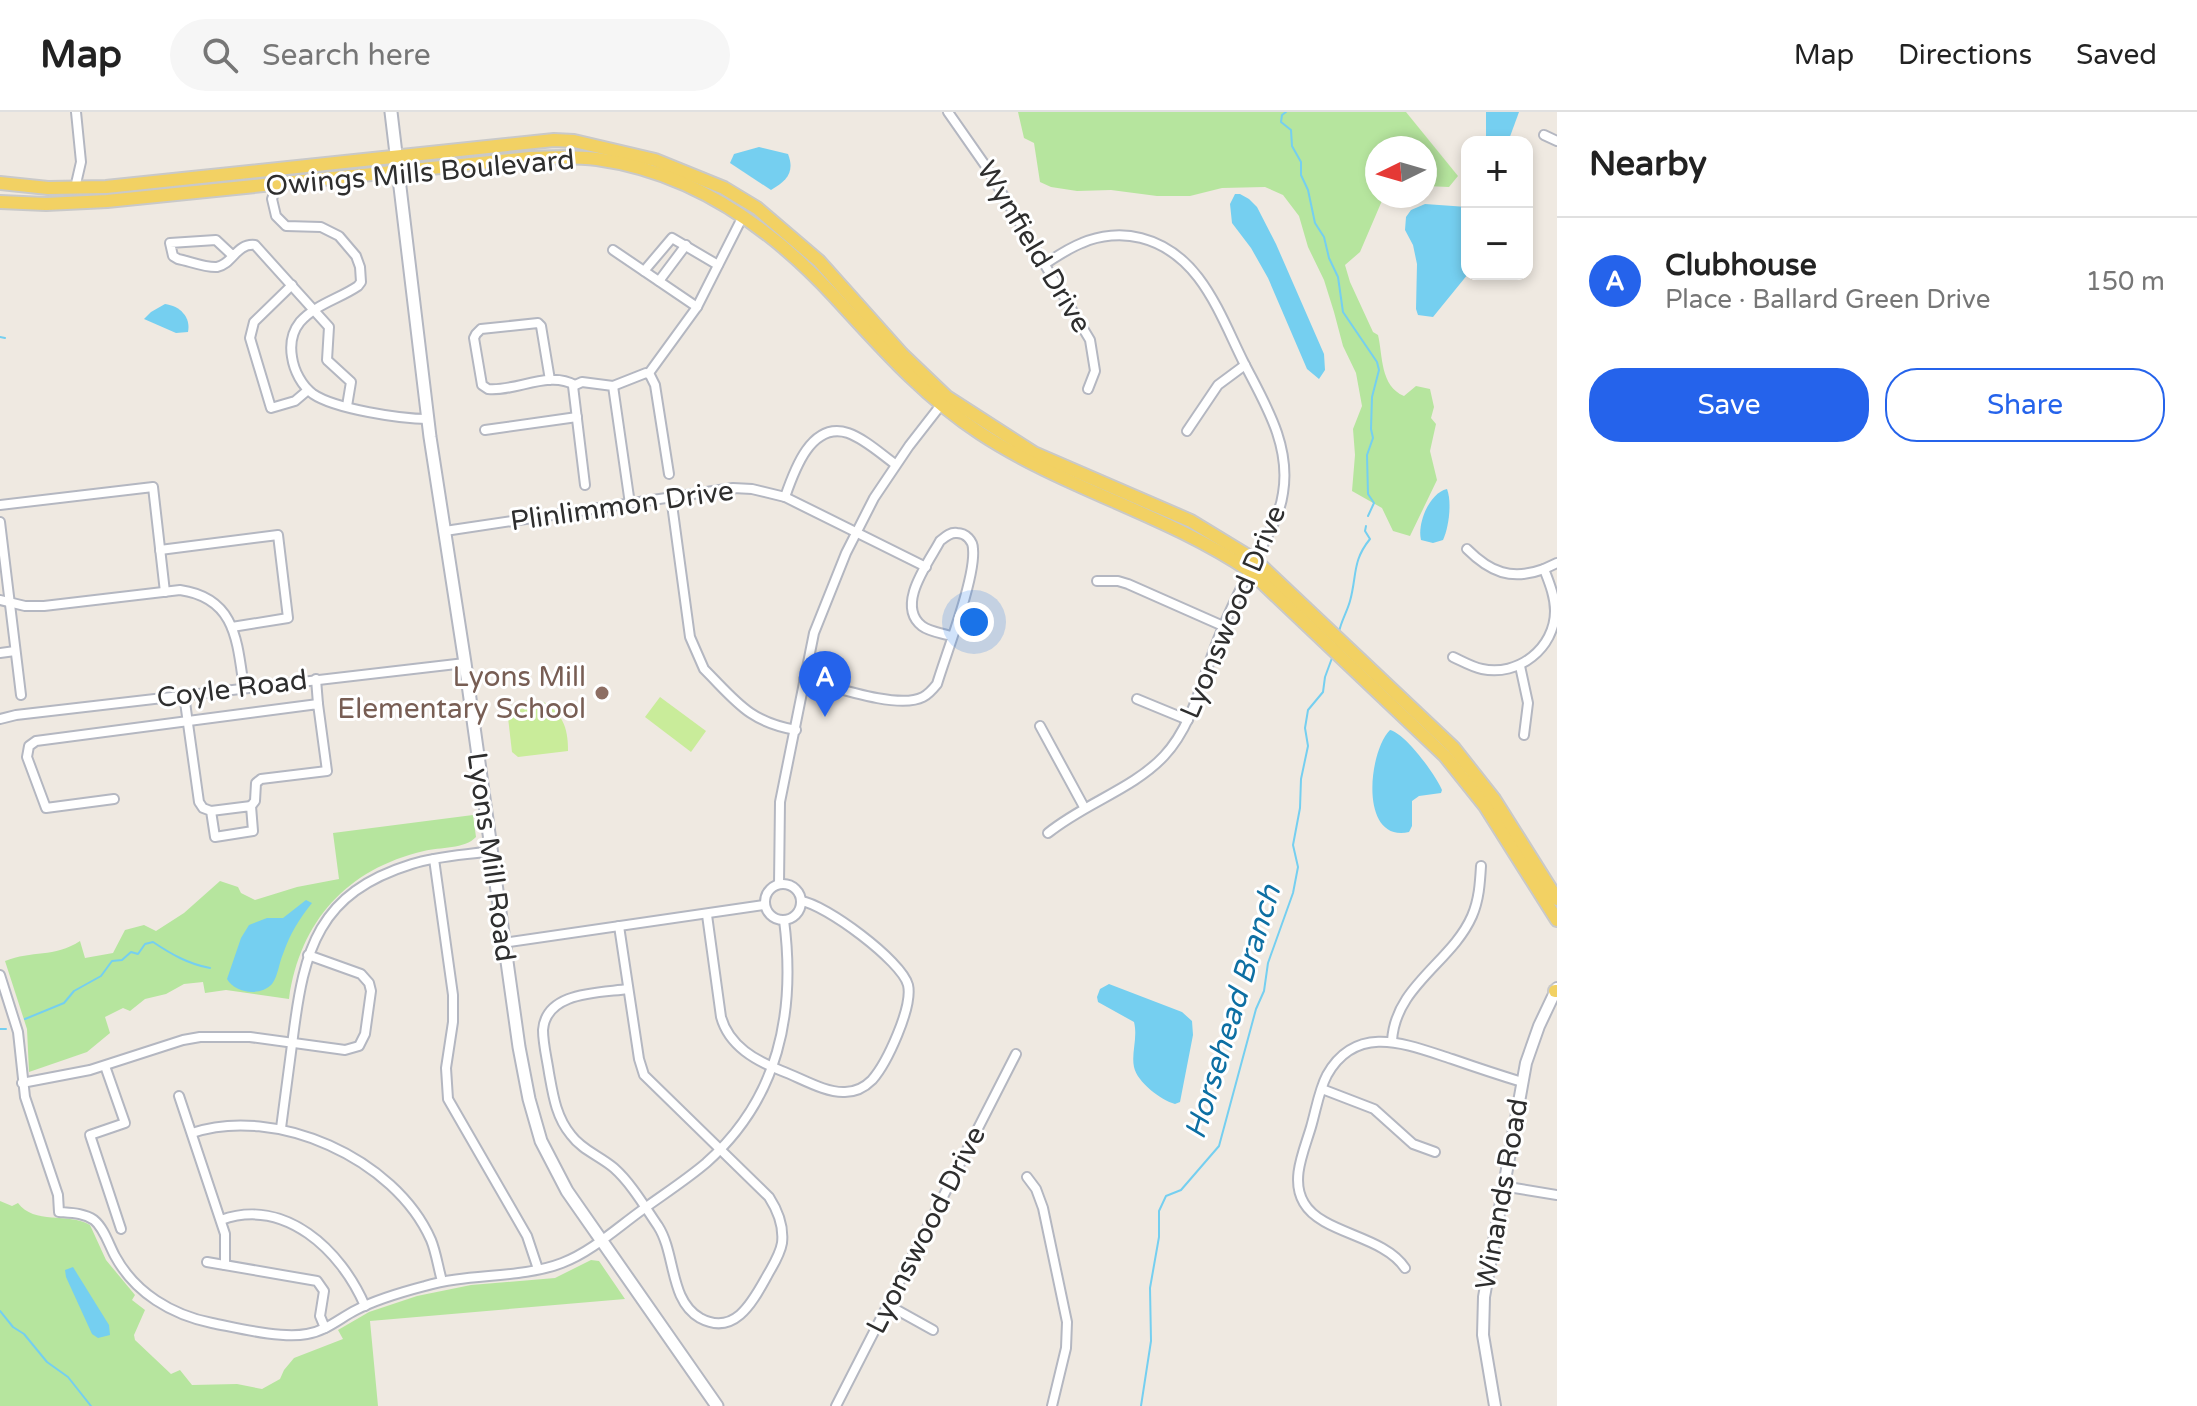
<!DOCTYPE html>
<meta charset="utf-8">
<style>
body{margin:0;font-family:"Varela Round",sans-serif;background:#f6f6f6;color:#222}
.controls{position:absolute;right:24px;top:24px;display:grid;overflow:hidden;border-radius:16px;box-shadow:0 4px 12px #0003}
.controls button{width:72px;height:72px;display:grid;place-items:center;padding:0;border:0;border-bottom:2px solid #e0e0e0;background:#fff;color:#222;font:40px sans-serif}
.compass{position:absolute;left:1365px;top:24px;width:72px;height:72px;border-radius:50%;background:#fff;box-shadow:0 4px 12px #0003;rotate:265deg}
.you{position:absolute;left:974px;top:510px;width:28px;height:28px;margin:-20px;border:6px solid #fff;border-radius:50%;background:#1a73e8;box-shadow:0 0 0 12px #1a73e833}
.badge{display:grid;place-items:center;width:52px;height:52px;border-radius:50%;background:#2563eb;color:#fff;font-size:26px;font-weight:700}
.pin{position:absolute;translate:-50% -66px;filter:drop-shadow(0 2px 4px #0008)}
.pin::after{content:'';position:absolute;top:42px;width:28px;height:24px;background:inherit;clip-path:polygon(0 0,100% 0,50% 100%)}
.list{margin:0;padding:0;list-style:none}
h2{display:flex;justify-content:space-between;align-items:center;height:104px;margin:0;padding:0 32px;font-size:34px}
h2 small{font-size:26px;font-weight:400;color:#767676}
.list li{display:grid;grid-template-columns:52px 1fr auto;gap:24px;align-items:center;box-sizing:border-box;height:128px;padding:0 32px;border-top:2px solid #e0e0e0}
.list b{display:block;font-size:30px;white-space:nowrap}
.list p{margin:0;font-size:26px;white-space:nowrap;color:#767676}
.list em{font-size:26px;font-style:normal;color:#767676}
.actions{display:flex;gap:16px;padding:24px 32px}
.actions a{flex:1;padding:18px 0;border:2px solid #2563eb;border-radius:32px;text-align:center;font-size:28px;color:#2563eb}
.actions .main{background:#2563eb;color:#fff}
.icon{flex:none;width:44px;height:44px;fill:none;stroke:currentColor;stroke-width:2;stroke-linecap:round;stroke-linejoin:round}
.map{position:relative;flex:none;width:1557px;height:1294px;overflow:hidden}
header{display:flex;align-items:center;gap:48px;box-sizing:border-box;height:112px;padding:0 40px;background:#fff;border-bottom:2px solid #e0e0e0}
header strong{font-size:38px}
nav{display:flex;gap:44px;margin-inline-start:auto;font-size:28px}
.search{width:560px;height:72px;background:#f6f6f6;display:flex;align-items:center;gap:20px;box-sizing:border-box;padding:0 28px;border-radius:44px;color:#767676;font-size:30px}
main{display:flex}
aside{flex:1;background:#fff}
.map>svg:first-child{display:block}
.green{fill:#b6e59e}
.pitch{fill:#c9ec9a}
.water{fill:#75cff0}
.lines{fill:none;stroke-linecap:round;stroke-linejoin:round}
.stream{stroke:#75cff0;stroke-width:2}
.minor-casing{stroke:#b4b7c1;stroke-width:12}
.tertiary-casing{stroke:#b4b7c1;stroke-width:14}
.secondary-casing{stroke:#b4b7c1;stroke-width:15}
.primary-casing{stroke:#c9c9c9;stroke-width:16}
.minor{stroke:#fff;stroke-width:8}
.tertiary{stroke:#fff;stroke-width:10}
.secondary{stroke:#fff;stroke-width:11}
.primary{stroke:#f2d163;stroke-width:12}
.education-dot{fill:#8d6e63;stroke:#fff;stroke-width:3}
.labels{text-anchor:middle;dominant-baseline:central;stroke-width:6;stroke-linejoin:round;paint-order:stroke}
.street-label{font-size:28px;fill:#2e2e2e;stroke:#fff}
.education-label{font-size:28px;fill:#785e54;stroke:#fff;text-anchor:end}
.water-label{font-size:30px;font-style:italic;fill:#0d6fa3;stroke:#fff}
</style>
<header>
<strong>Map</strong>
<div class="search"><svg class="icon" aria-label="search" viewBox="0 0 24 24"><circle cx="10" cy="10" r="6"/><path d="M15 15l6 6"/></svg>Search here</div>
<nav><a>Map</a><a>Directions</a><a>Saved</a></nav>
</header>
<main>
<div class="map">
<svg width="1557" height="1294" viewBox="0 0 1557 1294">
<rect width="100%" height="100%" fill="#efe9e1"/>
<g class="green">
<path d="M 1018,0 L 1406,0 L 1458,64 L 1449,75 L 1425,74 L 1425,36 L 1377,36 L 1377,84 L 1384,84 L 1360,140 L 1345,153 L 1350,170 L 1373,220 L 1378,223 C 1383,244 1380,274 1404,284 L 1416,274 L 1430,277 L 1434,295 L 1431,306 L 1436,312 L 1430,339 L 1437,368 L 1410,424 L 1393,419 L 1382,396 L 1352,379 L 1355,343 L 1353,317 L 1362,294 L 1356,261 L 1343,234 L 1334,200 L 1324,168 L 1308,135 L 1299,104 L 1283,83 L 1265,75 L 1222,76 L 1190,84 L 1157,84 L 1111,78 L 1077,79 L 1051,75 L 1040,70 L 1034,31 L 1024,26 Z"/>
<path d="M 473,703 L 476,725 C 465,737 440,735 424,739 C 347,757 300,809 289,887 L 226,878 L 205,881 L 203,870 L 184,872 L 166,882 L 145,887 L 130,899 L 123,896 L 105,905 L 110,921 L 87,940 L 29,960 L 27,917 L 5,849 C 32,838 54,846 80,829 L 85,846 L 113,841 L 125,818 L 144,813 L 156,819 L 184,801 L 220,769 L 238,775 L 241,781 L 255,788 L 297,775 L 339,767 L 333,721 Z"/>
<path d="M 0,1089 L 12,1094 L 18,1091 C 34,1113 68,1100 90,1113 L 106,1148 L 135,1183 L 132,1188 L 145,1198 L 134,1223 L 135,1228 L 171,1262 L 180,1258 L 192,1273 L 237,1272 L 262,1277 L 280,1267 L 284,1258 L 294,1246 L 343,1227 L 338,1218 L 369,1200 L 417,1184 L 471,1173 L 555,1166 L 591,1148 L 599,1149 L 625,1187 L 370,1209 L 378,1294 L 0,1294 Z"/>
</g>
<g class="pitch">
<path d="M 660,585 L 706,619 L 691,640 L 645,605 Z"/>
<path d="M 540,588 C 562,600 568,614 568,639 L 518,645 L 512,640 L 507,597 L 521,589 Z"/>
</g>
<g class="water">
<path d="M 1486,0 L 1519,0 L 1508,30 L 1486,30 Z"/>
<path d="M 759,35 L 788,42 C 795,60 787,69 771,78 L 730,51 L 734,42 Z"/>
<path d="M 1235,82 L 1240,82 L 1249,87 L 1257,95 L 1276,132 L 1324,242 L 1325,258 L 1319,267 L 1307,257 L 1268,166 L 1251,136 L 1232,111 L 1230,92 Z"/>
<path d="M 1425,92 L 1467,95 L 1468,162 L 1433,205 L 1418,203 L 1416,197 L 1417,152 L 1413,133 L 1405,118 L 1406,105 L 1411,98 Z"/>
<path d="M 165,192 C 180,194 191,205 188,220 L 176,221 L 144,207 L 151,200 Z"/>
<path d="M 1447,377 C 1452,390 1449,415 1443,428 L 1433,431 L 1421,428 C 1417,412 1429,381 1447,377 Z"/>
<path d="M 1390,618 C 1406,622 1435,662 1442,678 L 1441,681 L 1419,684 L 1412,689 L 1412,714 L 1409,720 C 1359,731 1368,640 1390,618 Z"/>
<path d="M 306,788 L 312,791 C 299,807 290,822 283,842 C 279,851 278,864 272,872 C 260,885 235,881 227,867 L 241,826 L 249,813 L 267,806 L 283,806 Z"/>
<path d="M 1109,872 L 1182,900 L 1192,909 L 1193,923 L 1180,990 L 1175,992 C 1161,988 1137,970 1134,955 C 1131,941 1138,926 1134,910 L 1098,890 L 1097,885 L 1100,877 Z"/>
<path d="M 73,1155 L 109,1213 L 110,1223 L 98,1226 L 92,1222 L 66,1165 L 65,1158 Z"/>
</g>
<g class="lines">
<g class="stream">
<path d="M 1286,0 L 1282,3 L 1281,10 L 1291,18 L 1292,34 L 1301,50 L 1301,63 L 1308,78 L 1315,111 L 1324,125 L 1329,146 L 1338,165 L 1343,200 L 1377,250 L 1379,258 L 1372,285 L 1371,317 L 1373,326 L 1367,343 L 1368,382 L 1374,391 L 1368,404"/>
<path d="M 0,225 L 5,226"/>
<path d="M 1339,520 C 1341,509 1347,500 1350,489 C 1357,464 1352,449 1370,427 L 1365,419 L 1366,414"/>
<path d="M 25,907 L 64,891 L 74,879 L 101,864 L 112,849 L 122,848 L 131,840 L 138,842 L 145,832 L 153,830 C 171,842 188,852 210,856"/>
<path d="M 0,917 L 6,917"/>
<path d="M 0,1199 L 13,1215 L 24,1222 L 47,1250 L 68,1265 L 91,1294"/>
<path d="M 1141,1294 L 1151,1229 L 1150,1176 L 1159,1125 L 1159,1099 L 1166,1084 L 1181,1078 L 1219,1034 L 1256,897 L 1264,879 L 1268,851 L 1293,781 L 1298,755 L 1293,733 L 1300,696 L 1301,667 L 1308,634 L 1305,616 L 1308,598 L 1323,580 L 1325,565 L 1332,546"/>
</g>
<g class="minor-casing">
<g id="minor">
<path d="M 948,0 L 985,53 L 1090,228 L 1095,259 L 1088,277"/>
<path d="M 1544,23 L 1557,29"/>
<path d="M 277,73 L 272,87 L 276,104 L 286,114 L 321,115 L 339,124 L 356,144 L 360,155 L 361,170 L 358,174 C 339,187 316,192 300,210 C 292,220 290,233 292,245 C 294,259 302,274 313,282 C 335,297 401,307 428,307"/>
<path d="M 75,76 L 81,50 L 76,0"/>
<path d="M 613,138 L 697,195"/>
<path d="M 232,143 L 216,128 L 170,131 L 173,144 L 178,147 C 189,149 206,156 217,155 C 233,152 236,131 255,133 L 329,215 L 327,248 L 351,270 L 347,294"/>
<path d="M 1045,152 C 1057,144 1069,136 1082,131 C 1100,123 1122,121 1141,126 C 1200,141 1219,201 1244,251 C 1265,292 1291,333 1283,381 C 1280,403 1268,423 1258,442 C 1246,466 1234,489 1224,513 C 1204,556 1196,610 1164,644 C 1133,677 1085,691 1048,721"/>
<path d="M 644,159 L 672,126 L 718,153"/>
<path d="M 659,169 L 686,133"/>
<path d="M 292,173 L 254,210 L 250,226 L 271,296 L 295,289 L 308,278"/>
<path d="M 649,261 L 697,195 L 743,104"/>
<path d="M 550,268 L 541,214 L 538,211 L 481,217 L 476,222 L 474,226 L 482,273 L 488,277 C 516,280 548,258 575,273"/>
<path d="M 613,274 L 646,261 L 650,263 L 655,273 L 669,362"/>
<path d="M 485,318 L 577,305"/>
<path d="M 1187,319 L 1218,273 L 1245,253"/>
<path d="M 585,373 L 573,274 L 582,270 L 613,274 L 630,392"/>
<path d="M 671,385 L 690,525 L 704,557 C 736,589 749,610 796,618"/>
<path d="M 785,385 C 794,359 811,309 848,321 C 865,327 881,342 895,352"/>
<path d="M 0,393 L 153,375 L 165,480"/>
<path d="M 0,410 L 21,583"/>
<path d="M 445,419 L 733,376 L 752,377 L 785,385 L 926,455"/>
<path d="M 1467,437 C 1490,460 1511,469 1544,457"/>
<path d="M 160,438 L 278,423 L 288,506 L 232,515"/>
<path d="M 1097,469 L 1118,469 L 1128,472 L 1223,514"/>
<path d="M 0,488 L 25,494 L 44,494 L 180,478 C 236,486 237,529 244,576"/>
<path d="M 0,541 L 15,539"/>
<path d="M 1453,545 C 1462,549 1472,555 1482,557 C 1518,565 1555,536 1555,499 C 1555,484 1549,470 1544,457 L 1557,451"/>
<path d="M 1520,554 L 1528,591 L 1524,623"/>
<path d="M 316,567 L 318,592"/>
<path d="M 804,567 C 832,574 898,598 923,585 C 929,582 933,577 937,572 C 946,542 976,465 973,437 C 973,429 966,421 957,421 C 950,420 945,425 940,429 C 929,450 895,493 922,514 C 930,520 942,521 951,524"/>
<path d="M 184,583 L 199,690 L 203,696 L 211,699 L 215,725 L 253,719 L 251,694 L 211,699"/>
<path d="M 1137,587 L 1188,608"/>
<path d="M 0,607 L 16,603 L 465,551"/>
<path d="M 1040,614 L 1084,695"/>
<path d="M 114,687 L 46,696 L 27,645 L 29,634 L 36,629 L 318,592 L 327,659 L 261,667 L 256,671 L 255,689 L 251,694"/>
<path d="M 434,747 L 453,883 L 453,910 L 446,956 L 448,987 L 527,1124 L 538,1157"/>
<circle cx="783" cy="790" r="18"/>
<path d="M 779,772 L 780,690 L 814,521 L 846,441 L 874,386 L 909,334 L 944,289"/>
<path d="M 707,803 L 721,905 C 729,934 756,949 782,959 C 801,966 825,981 845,980 C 855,980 865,975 872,968 C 887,951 913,895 908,873 C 902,849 825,792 801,789"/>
<path d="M 619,814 L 639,947 L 644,963 L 769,1085 C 778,1099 784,1114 782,1131 C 780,1143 773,1153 767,1164 C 753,1189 735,1225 700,1206 C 669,1188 676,1142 658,1114 C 645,1095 631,1071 614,1056 C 600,1044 582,1038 571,1023 C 556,1005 553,983 549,961 C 547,947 543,932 543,918 C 546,879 600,881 628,877"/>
<path d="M 503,831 L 764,793"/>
<path d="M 0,863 L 18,920 L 25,985 L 58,1083 L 59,1100 C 71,1101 84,1101 94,1108 C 104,1116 109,1133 115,1144 C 135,1181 172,1203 212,1211 C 238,1216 281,1227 307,1222 C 326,1219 340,1206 356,1198 C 377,1187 402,1180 425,1174 C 468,1161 520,1167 562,1151 C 591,1140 617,1116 642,1098 C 664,1082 686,1068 706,1051 C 779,986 796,901 784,808"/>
<path d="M 1392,929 C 1395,874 1452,850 1472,804 C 1479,788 1480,771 1481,754"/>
<path d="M 105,954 L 125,1011 L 90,1023 L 121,1117"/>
<path d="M 22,971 L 90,958 L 183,928 L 200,925 L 250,925 L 345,938 L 359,934 L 365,922 L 371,879 L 369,871 L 361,862 L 308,843"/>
<path d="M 1322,977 L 1374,997 L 1413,1032 L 1435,1040"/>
<path d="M 179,984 L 225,1122 L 225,1153"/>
<path d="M 281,1016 C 285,986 289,955 293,925 C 304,837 318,781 412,752 C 437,744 465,743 491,739"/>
<path d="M 192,1021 C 275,993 395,1046 431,1128 C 436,1140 438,1155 442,1169"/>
<path d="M 1027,1065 L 1036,1077 L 1043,1096 L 1067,1210 L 1066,1236 L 1052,1294"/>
<path d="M 1502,1074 L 1557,1083"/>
<path d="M 221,1108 C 285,1085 341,1138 365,1194"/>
<path d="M 207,1150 L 317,1169 L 324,1179 L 320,1204 L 325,1216"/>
<path d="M 1405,1156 C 1383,1123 1322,1122 1304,1091 C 1290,1068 1304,1039 1311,1015 C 1316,998 1319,978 1327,963 C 1357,910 1408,933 1452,947 C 1475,955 1499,963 1522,970"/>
<path d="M 888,1193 L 933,1218"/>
<path d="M 836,1294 L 1016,942"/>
</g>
</g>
<g class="tertiary-casing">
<path id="tertiary" d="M 1495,1294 L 1483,1223 L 1484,1185 L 1526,951 L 1539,914 L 1557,876"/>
</g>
<g class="secondary-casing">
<path id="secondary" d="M 391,0 L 430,325 L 465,551 L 519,935 L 529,987 L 541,1029 L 567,1079 L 717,1294"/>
</g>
<g class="primary-casing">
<g id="primary">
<path d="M 0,71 L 48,76 L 106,75 L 554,28 L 574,29 L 655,48 L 724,76 L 757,96 L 819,149 L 902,242 L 947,285 L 1034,341 L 1191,409 L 1255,448 L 1453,635 L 1494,687 L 1557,787"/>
<path d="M 0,90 L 46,92 L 107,89 L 530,46 C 553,45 575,44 597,47 C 692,60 771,116 834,184 C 880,234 923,284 980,321 C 1065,377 1166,402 1250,459 L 1445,644 L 1485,694 L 1557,808"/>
<path d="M 1555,879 L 1557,879"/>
</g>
</g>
<use href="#minor" class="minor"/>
<use href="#tertiary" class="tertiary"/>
<use href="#secondary" class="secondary"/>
<use href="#primary" class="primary"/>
</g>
<circle class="education-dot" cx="602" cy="581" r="8"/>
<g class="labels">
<g class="street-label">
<text transform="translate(420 61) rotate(-5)">Owings Mills Boulevard</text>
<text transform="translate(1034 135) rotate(59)">Wynfield Drive</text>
<text transform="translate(622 394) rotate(-8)">Plinlimmon Drive</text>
<text transform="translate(1233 500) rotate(-67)">Lyonswood Drive</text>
<text transform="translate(232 577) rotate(-7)">Coyle Road</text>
<text transform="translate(491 745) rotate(82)">Lyons Mill Road</text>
<text transform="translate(1502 1082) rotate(-80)">Winands Road</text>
<text transform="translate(926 1118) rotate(-63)">Lyonswood Drive</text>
</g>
<g class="education-label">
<text x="586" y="565">Lyons Mill<tspan x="586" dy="32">Elementary School</tspan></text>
</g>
<g class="water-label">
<text transform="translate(1233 900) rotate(-73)">Horsehead Branch</text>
</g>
</g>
</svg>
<div class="controls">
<button>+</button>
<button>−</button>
</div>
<svg class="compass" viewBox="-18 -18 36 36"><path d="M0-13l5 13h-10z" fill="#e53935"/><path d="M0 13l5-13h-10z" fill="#767676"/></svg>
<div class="you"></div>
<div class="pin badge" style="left:825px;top:605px">A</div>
</div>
<aside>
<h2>Nearby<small></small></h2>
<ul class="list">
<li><span class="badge">A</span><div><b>Clubhouse</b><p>Place · Ballard Green Drive</p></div><em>150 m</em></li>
</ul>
<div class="actions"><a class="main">Save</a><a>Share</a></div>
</aside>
</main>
